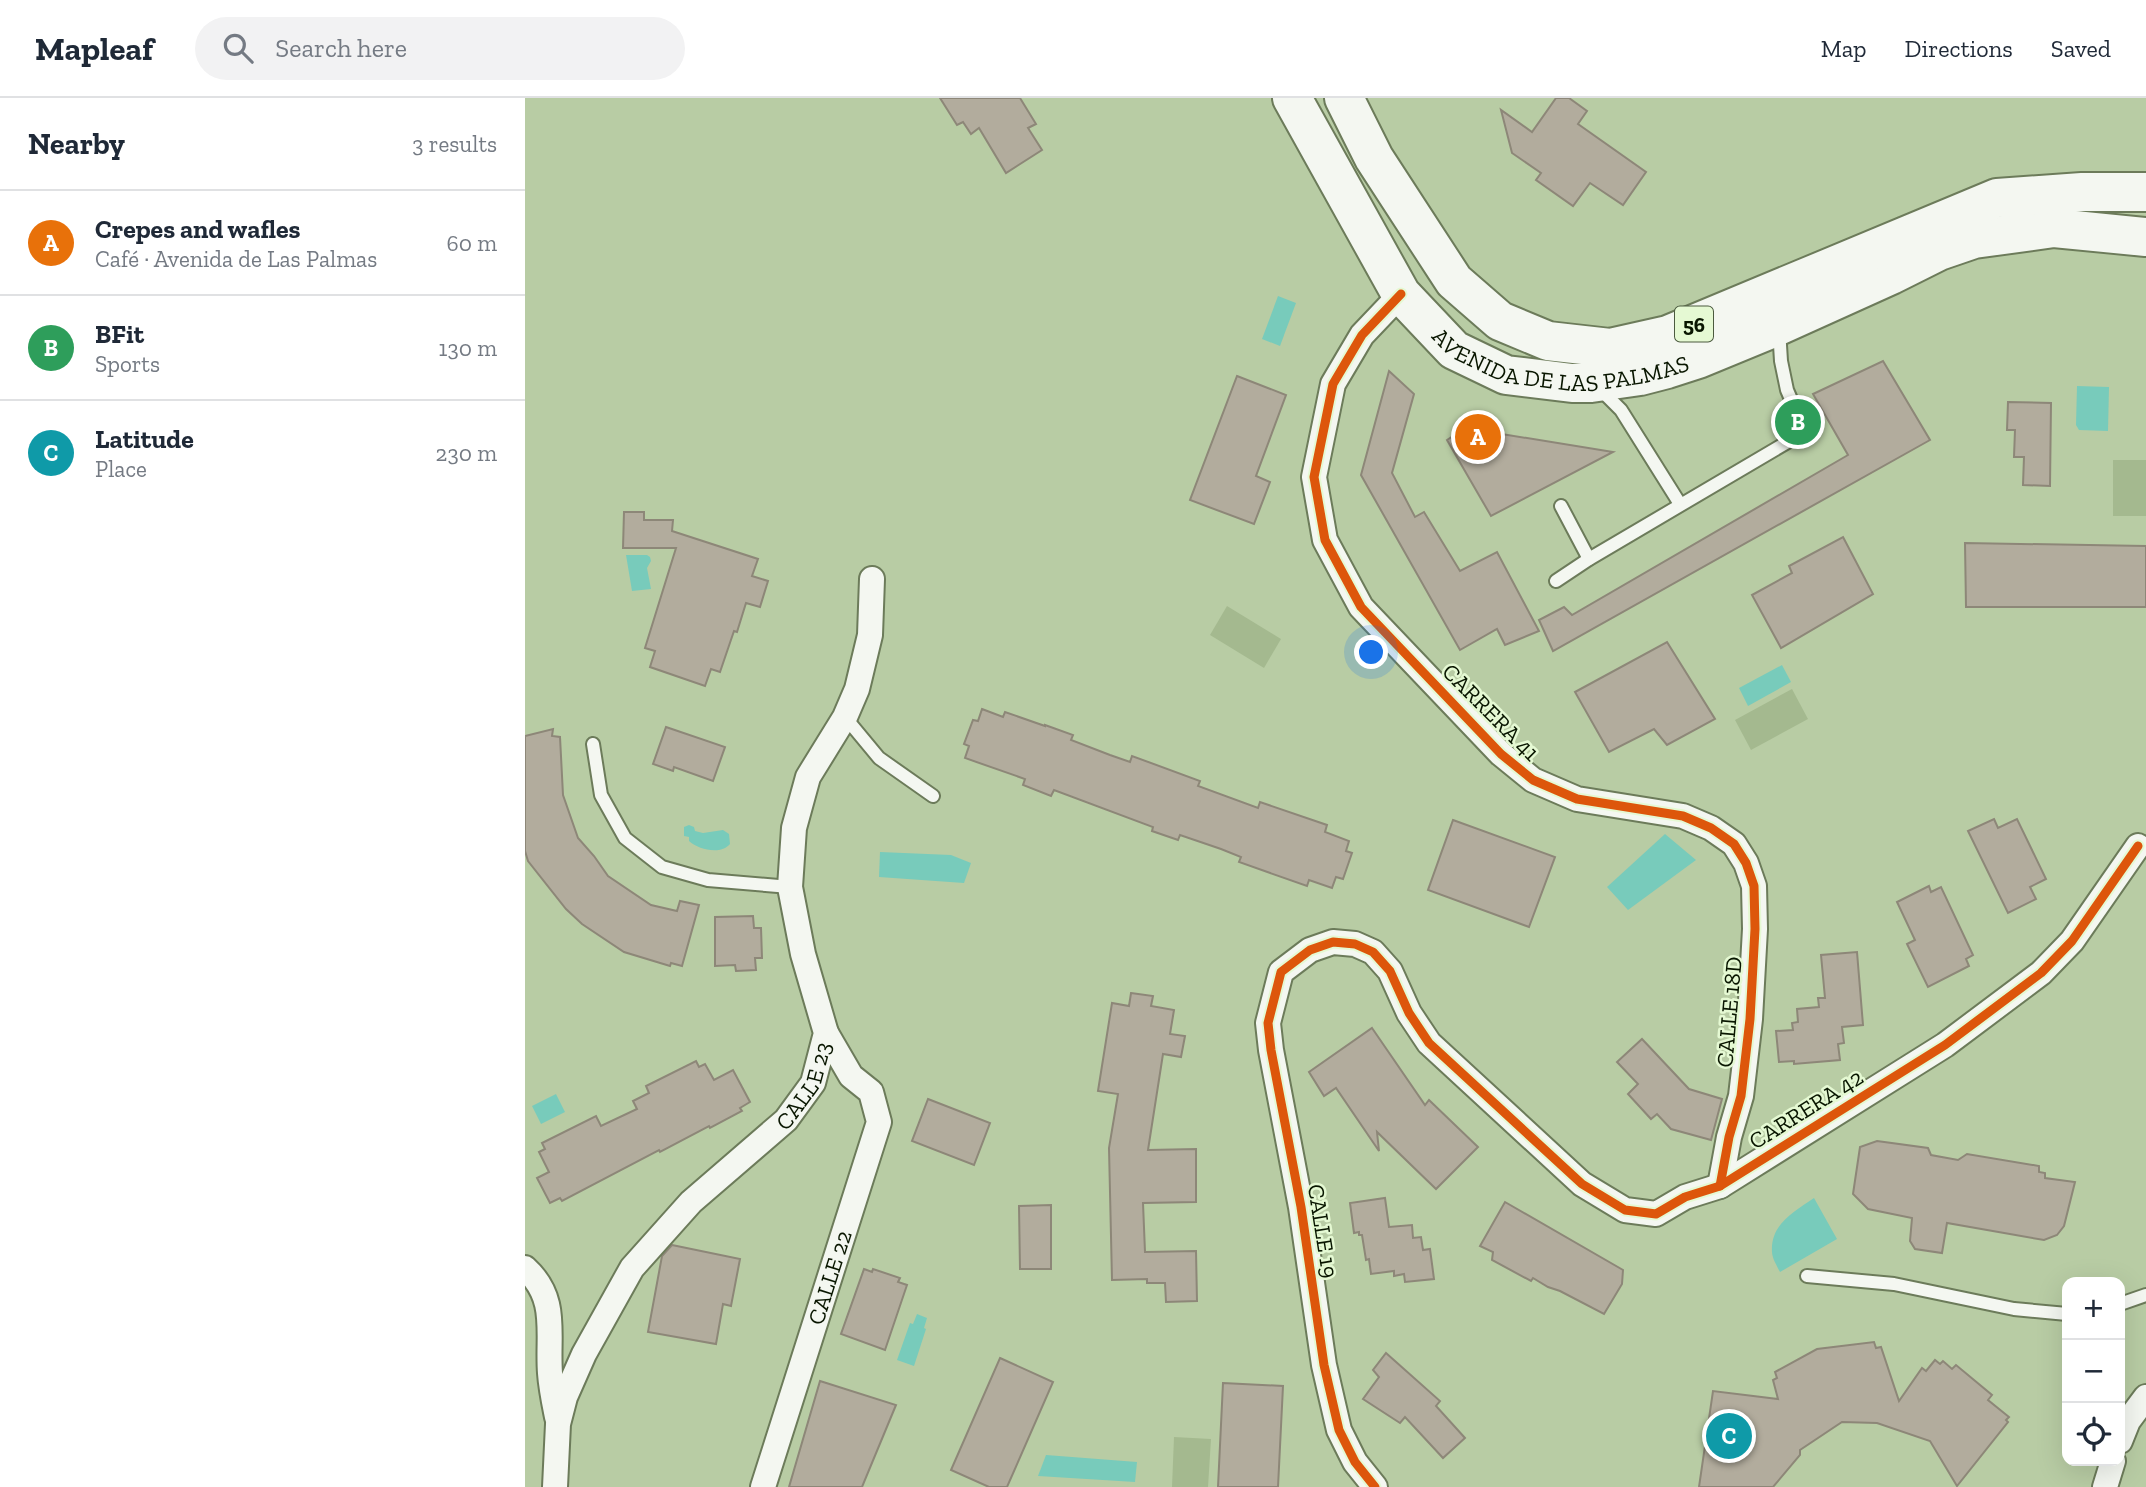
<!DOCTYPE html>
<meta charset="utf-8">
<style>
body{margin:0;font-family:"Zilla Slab",serif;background:#f2f2f3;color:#1f2937}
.controls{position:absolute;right:21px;bottom:21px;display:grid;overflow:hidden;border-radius:14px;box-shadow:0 7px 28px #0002}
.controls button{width:63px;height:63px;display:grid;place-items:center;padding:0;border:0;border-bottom:2px solid #e0e1e3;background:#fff;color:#1f2937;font:35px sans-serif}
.you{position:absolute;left:847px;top:555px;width:24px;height:24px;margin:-18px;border:5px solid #fff;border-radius:50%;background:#1a73e8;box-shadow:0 0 0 10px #1a73e833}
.badge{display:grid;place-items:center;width:46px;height:46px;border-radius:50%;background:#1a73e8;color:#fff;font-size:23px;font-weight:700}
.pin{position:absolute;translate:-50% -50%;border:4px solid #fff;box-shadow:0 2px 7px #0006}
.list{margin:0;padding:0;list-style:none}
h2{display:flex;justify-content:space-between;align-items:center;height:91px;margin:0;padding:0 28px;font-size:30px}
h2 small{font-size:23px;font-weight:400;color:#747a83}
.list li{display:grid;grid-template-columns:46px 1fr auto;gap:21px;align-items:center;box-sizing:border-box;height:105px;padding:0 28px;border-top:2px solid #e0e1e3}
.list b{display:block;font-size:26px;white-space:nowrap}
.list p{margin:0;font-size:23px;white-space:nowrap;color:#747a83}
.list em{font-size:23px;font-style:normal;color:#747a83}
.icon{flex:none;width:38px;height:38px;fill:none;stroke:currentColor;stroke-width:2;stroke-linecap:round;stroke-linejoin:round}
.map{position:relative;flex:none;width:1621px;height:1389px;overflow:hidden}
header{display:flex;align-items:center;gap:42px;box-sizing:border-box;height:98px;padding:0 35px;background:#fff;border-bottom:2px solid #e0e1e3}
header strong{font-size:33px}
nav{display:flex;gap:38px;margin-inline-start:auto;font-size:24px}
.search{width:490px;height:63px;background:#f2f2f3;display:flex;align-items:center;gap:18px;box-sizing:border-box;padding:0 24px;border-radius:38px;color:#747a83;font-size:26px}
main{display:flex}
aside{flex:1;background:#fff}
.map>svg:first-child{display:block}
.green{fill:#a4b98f}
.water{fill:#78cbbb}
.building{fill:#b2ac9d;stroke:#8d8778;stroke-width:2}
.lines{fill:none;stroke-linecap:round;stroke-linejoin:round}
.lane-casing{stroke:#6c7b5a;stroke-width:16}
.street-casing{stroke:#6c7b5a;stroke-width:28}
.primary-casing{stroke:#6c7b5a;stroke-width:42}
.lane{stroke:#f4f7f1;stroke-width:12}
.street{stroke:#f4f7f1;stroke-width:24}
.primary{stroke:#f4f7f1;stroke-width:38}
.cycleway-casing{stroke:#e5f9d3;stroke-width:13}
.cycleway{stroke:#dd560b;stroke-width:9}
.labels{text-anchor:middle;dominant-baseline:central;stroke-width:5;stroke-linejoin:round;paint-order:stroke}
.shield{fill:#e5f9d3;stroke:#4b5a3f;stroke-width:2}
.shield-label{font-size:21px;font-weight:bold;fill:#091600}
.street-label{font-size:23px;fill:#091600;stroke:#e5f9d3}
</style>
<header>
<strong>Mapleaf</strong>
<div class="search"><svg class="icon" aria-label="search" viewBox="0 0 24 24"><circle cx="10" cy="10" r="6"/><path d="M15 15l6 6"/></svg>Search here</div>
<nav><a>Map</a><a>Directions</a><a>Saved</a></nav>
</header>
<main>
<aside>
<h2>Nearby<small>3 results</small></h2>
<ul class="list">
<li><span class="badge" style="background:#e8710a">A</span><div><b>Crepes and wafles</b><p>Café · Avenida de Las Palmas</p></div><em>60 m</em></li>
<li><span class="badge" style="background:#2e9e5b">B</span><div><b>BFit</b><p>Sports</p></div><em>130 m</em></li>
<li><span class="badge" style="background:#0f9aa8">C</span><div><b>Latitude</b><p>Place</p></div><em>230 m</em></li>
</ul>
</aside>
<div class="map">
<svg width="1621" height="1389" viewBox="0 0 1621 1389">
<rect width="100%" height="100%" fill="#b8cca4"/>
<g class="green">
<rect x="1588" y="362" width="33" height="56"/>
<path d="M 702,508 L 756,541 L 739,570 L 685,537 Z"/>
<path d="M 1267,591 L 1283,621 L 1226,652 L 1210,622 Z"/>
<path d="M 649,1339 L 686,1341 L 683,1389 L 647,1389 Z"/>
</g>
<g class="water">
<path d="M 753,198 L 771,205 L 755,248 L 737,241 Z"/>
<path d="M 1552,288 L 1584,289 L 1583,333 L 1554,332 L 1551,327 Z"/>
<path d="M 101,457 L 122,457 L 125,459 L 126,463 L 122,470 L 126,491 L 107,493 Z"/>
<path d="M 1257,567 L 1266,584 L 1223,608 L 1214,590 Z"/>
<path d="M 164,727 L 169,729 L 170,733 L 178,735 L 198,732 L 204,736 L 205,746 C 196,757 174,752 164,743 L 164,739 L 159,738 L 159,729 Z"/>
<path d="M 1140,736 L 1171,762 L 1103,812 L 1082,789 Z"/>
<path d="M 355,754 L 426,757 L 446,765 L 439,785 L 354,779 Z"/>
<path d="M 31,996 L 40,1014 L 16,1026 L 7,1008 Z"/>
<path d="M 1289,1100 L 1312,1141 L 1255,1174 C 1252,1168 1247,1160 1247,1154 C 1245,1126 1270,1113 1289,1100 Z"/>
<path d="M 392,1216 L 402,1220 L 399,1230 L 401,1231 L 389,1268 L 372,1262 L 385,1225 L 388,1226 Z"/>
<path d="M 521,1357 L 612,1364 L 610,1384 L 513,1378 Z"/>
</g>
<g class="building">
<path d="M 415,0 L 495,0 L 511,26 L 503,30 L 517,52 L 481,75 L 454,30 L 446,36 L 438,24 L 432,27 Z"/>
<path d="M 1031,0 L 1044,0 L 1062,13 L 1053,26 L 1121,74 L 1098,107 L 1065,85 L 1048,108 L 1011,82 L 1016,75 L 987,55 L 976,12 L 1007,34 Z"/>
<path d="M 1358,263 L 1405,342 L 1028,553 L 1014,522 L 1039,509 L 1047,517 L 1323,357 L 1288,296 Z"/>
<path d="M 864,273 L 889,296 L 867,375 L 890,419 L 899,414 L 935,473 L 972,454 L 1014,533 L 980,547 L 972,531 L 935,552 L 836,377 Z"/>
<path d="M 712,278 L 761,297 L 731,378 L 745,384 L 729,426 L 665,402 Z"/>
<path d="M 1483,304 L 1526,305 L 1525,388 L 1498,387 L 1499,359 L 1489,359 L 1490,332 L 1482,332 Z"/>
<path d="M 940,330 L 1088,354 L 966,418 L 922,342 Z"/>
<path d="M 99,414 L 119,414 L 119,422 L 148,422 L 147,433 L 233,461 L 227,478 L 243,483 L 235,509 L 221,505 L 212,534 L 209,533 L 195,574 L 186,571 L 180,588 L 125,569 L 130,553 L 120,550 L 151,450 L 98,450 Z"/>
<path d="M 1318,439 L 1348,496 L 1256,550 L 1227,497 L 1267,475 L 1264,468 Z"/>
<path d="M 1440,445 L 1621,448 L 1621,509 L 1441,509 Z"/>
<path d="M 1142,544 L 1190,621 L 1142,647 L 1129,631 L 1084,654 L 1050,594 Z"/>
<path d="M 457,611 L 478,619 L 480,614 L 520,628 L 520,627 L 548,637 L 546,642 L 585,657 L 605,664 L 607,658 L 675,683 L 673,688 L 733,710 L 735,704 L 802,727 L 800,734 L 824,743 L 821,753 L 827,755 L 818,781 L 811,779 L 807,790 L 784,782 L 782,788 L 714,764 L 716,759 L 696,751 L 655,737 L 653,742 L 627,733 L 628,729 L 529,692 L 526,698 L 498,687 L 500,681 L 440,660 L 444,648 L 439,646 L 448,622 L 453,623 Z"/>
<path d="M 141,629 L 200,649 L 188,683 L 149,669 L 148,673 L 128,666 Z"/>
<path d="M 28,631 L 27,638 L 35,639 L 38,697 L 53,740 L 69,758 L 83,778 L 126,807 L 152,813 L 155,803 L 174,807 L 157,868 L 146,865 L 145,868 L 99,854 L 57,826 L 41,811 L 3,763 L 0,753 L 0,638 Z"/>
<path d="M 1469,721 L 1473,730 L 1492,721 L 1521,781 L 1505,789 L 1511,801 L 1483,815 L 1443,733 Z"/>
<path d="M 928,722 L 1030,759 L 1004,829 L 903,792 Z"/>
<path d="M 1404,788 L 1406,794 L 1416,789 L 1448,857 L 1441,861 L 1444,868 L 1403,889 L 1382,846 L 1390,842 L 1372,804 Z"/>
<path d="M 228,818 L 229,830 L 236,830 L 237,860 L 230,860 L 231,872 L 211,873 L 210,867 L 190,868 L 190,819 Z"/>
<path d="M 1332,854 L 1338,927 L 1317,929 L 1319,945 L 1313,946 L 1315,962 L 1269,966 L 1269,963 L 1254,964 L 1251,933 L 1268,932 L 1267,925 L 1273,924 L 1272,911 L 1294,909 L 1293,900 L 1300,900 L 1296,857 Z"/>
<path d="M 606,895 L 628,898 L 626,908 L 649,912 L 645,936 L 660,938 L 656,959 L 638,956 L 623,1052 L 671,1051 L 671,1104 L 618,1105 L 620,1154 L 671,1153 L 672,1203 L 641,1204 L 640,1185 L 622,1185 L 622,1181 L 587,1182 L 584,1050 L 593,996 L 573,993 L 587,905 L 604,908 Z"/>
<path d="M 847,930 L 900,1007 L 904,1002 L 953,1049 L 911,1091 L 852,1034 L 854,1053 L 811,990 L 799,998 L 784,974 Z"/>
<path d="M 1117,941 L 1164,991 L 1197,1001 L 1186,1042 L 1146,1031 L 1132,1016 L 1126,1021 L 1103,996 L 1113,986 L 1092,964 Z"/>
<path d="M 171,963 L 174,969 L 180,966 L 189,982 L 208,972 L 225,1004 L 215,1010 L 217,1013 L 185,1030 L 184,1028 L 135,1054 L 134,1052 L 37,1103 L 35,1100 L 25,1105 L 12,1080 L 24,1074 L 14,1054 L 20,1051 L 17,1045 L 71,1018 L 76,1028 L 112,1011 L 108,1003 L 124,995 L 121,988 Z"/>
<path d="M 403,1001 L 465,1025 L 449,1067 L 387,1043 Z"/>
<path d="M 1352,1043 L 1403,1050 L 1406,1057 L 1433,1062 L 1442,1056 L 1514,1068 L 1514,1074 L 1520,1075 L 1520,1080 L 1550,1084 L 1539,1128 L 1532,1137 L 1519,1142 L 1422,1125 L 1417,1155 L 1390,1151 L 1385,1143 L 1387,1120 L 1343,1111 L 1328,1096 L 1335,1049 Z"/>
<path d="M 860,1100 L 864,1129 L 887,1127 L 888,1140 L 896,1139 L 898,1152 L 905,1151 L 909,1181 L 880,1184 L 879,1176 L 869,1178 L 869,1173 L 846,1176 L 844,1161 L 841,1162 L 837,1137 L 834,1137 L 834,1134 L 829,1135 L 825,1105 Z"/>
<path d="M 980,1104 L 1098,1172 L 1097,1186 L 1079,1216 L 1035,1193 L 1023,1189 L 1008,1180 L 1006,1183 L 967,1162 L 968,1154 L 955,1148 Z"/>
<path d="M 526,1107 L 526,1171 L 495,1171 L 494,1108 Z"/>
<path d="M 147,1147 L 215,1161 L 206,1208 L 198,1206 L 191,1246 L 123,1234 L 137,1158 Z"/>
<path d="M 339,1171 L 347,1174 L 348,1171 L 375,1180 L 373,1184 L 382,1187 L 360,1252 L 316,1236 Z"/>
<path d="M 1349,1244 L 1351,1250 L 1356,1249 L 1374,1303 L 1397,1270 L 1401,1273 L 1410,1262 L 1415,1266 L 1418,1263 L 1427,1271 L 1431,1267 L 1467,1297 L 1463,1302 L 1484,1319 L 1481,1322 L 1483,1324 L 1432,1388 L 1405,1343 L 1352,1325 L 1317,1324 L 1275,1352 L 1275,1357 L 1248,1389 L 1174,1389 L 1188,1293 L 1253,1301 L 1248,1282 L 1252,1280 L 1250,1274 L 1292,1251 Z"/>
<path d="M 861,1255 L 915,1303 L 911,1308 L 940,1340 L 918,1360 L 880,1319 L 875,1325 L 838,1301 L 854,1279 L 848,1272 Z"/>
<path d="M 475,1260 L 528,1284 L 482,1389 L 464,1389 L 426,1372 Z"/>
<path d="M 295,1283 L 371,1307 L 337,1389 L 264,1389 Z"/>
<path d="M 698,1285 L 758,1288 L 753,1389 L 693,1389 Z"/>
</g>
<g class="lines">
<g class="lane-casing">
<g id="lane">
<path d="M 1075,291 L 1096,312 L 1155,406"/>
<path d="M 1036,408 L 1064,461"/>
<path d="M 1031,483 L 1064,461 L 1271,339 L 1275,332 L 1274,320 L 1262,292 L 1256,263 L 1254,231"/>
<path d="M 320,619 L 354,660 L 408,698"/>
<path d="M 68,646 L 76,697 L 100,740 L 137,769 L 183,782 L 265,789"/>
<path d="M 1282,1178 L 1369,1186 L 1489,1211 L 1542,1216"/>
<path d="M 1595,1206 L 1621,1197"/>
</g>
</g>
<g class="street-casing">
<g id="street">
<path d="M 876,196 L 837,237 L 808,286 L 789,379 L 800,442 L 836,509 L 976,656 L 1008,682 L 1052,701 L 1158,718 L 1186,730 L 1209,746 L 1221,765 L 1229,788 L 1230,831 L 1225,921 L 1216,998 L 1204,1039 L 1195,1088"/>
<path d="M 0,1170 C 34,1201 22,1235 25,1275 C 26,1290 29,1304 32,1319"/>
<path d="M 1595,1343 L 1603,1323 L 1621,1299"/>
<path id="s1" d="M 30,1389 L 33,1326 L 40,1299 L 59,1256 L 107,1170 L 166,1104 L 261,1022 L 288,985 L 301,935 L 278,856 L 265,789 L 269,730 L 283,679 L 320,619 L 332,591 L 345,537 L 347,481"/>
<path id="s2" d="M 238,1389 L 354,1024 L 346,994 L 326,978 L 301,935"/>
<path d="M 850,1389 L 830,1364 L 814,1332 L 799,1267 L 776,1109 L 746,952 L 743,925 L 756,874 L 785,852 L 808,844 L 830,846 L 848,854 L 865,873 L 884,915 L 904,945 L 1057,1086 L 1100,1112 L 1131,1116 L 1160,1099 L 1195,1088 L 1420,947 L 1516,875 L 1547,843 L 1613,748"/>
<path d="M 1580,1389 L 1588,1363"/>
</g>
</g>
<g class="primary-casing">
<g id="primary">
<path id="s3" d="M 767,0 L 876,196 L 929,252 L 981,277 L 1047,285 L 1066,285 L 1115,278 L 1142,271 L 1173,261 L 1253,228 L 1366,177 L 1414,153 L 1449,141 L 1529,130 L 1621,139"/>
<path d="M 819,0 L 849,60 L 929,183 L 975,223 L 1023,243 L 1085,250 L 1143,237 L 1472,100 L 1557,94 L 1621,94"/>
</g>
</g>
<use href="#lane" class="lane"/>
<use href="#street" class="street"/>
<use href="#primary" class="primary"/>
<g class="cycleway-casing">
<g id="cycleway">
<path d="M 876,196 L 837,237 L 808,286 L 789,379 L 800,442 L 836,509 L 976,656 L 1008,682 L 1052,701 L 1158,718 L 1186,730 L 1209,746 L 1221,765 L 1229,788 L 1230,831 L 1225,921 L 1216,998 L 1204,1039 L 1195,1088"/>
<path d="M 850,1389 L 830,1364 L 814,1332 L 799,1267 L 776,1109 L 746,952 L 743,925 L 756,874 L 785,852 L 808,844 L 830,846 L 848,854 L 865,873 L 884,915 L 904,945 L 1057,1086 L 1100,1112 L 1131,1116 L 1160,1099 L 1195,1088 L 1420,947 L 1516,875 L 1547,843 L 1613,748"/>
</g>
</g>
<use href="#cycleway" class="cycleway"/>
</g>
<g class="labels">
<rect class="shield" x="1150" y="208.5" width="38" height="35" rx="5"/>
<g class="shield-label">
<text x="1169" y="226">56</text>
</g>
<g class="street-label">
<text stroke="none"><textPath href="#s3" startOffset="410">AVENIDA DE LAS PALMAS</textPath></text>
<text transform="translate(966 614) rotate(45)">CARRERA 41</text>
<text transform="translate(1204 914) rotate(-85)">CALLE 18D</text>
<text stroke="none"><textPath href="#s1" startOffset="490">CALLE 23</textPath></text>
<text transform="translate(1281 1011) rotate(-32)">CARRERA 42</text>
<text transform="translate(798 1133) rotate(81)">CALLE 19</text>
<text stroke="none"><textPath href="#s2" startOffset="220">CALLE 22</textPath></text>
</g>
</g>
</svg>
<div class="controls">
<button>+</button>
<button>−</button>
<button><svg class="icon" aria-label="locate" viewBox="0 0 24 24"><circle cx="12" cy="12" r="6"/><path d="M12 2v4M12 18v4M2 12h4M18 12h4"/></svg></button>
</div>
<div class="you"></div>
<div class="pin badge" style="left:953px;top:339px;background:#e8710a">A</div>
<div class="pin badge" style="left:1273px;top:324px;background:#2e9e5b">B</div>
<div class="pin badge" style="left:1204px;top:1338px;background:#0f9aa8">C</div>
</div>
</main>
